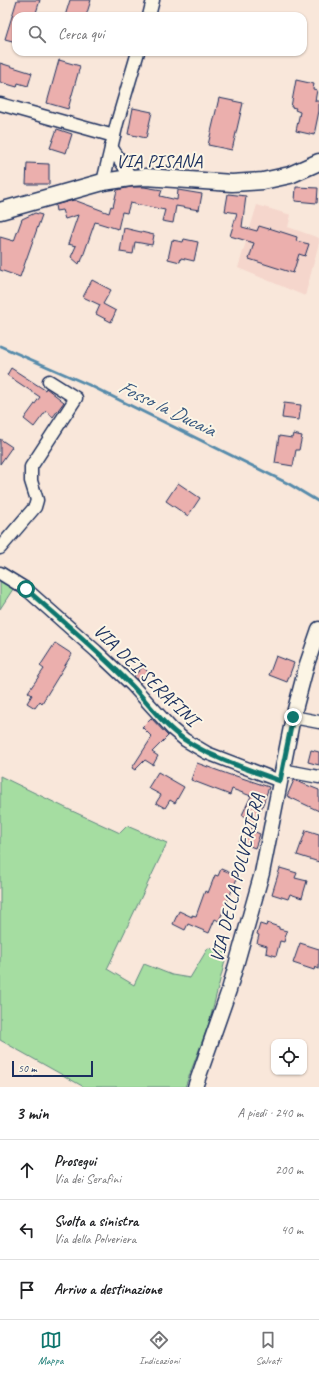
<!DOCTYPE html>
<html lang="it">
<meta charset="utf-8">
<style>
body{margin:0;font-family:Caveat,sans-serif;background:#f2f2f2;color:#202124}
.controls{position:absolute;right:12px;bottom:12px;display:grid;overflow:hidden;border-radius:8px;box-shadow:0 1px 3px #0004}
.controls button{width:36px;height:36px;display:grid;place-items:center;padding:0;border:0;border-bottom:1px solid #e0e0e0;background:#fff;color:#202124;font:20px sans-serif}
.scale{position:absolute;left:12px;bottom:10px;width:81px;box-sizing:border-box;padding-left:4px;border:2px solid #1b2f5e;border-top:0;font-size:11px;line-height:14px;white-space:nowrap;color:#1b2f5e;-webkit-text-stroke:3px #fcf5e5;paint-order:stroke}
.stop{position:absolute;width:12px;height:12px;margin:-9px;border:3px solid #0f766e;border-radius:50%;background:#fff}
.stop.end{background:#0f766e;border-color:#fff;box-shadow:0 1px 4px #0008}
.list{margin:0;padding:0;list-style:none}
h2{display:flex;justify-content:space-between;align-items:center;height:52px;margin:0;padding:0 16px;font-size:17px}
h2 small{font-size:13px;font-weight:400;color:#757577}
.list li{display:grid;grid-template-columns:26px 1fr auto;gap:12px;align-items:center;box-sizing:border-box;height:60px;padding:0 16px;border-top:1px solid #e0e0e0}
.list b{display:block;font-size:15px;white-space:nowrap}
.list p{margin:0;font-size:13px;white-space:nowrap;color:#757577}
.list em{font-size:13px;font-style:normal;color:#757577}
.icon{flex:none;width:22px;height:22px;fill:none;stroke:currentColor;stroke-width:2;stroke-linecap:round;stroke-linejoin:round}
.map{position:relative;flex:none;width:319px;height:1087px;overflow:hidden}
.search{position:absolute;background:#fff;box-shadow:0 1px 3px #0004;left:12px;right:12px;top:12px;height:44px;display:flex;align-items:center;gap:10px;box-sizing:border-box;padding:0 14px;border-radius:12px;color:#757577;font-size:15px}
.sheet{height:232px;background:#fff}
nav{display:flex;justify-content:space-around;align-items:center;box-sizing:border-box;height:56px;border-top:1px solid #e0e0e0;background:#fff;font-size:11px;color:#757577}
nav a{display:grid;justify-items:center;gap:2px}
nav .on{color:#0f766e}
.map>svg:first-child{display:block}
.built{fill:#f5d6cc}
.green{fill:#a5dda1;stroke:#608680}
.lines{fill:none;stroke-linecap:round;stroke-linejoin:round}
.stream{stroke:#568bab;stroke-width:3}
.building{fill:#ebafad;stroke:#1b2f5e}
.minor-casing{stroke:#1b2f5e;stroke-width:15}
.tertiary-casing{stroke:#1b2f5e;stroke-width:17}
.secondary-casing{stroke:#1b2f5e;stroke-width:19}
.minor{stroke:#fcf5e5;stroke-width:12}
.tertiary{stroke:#fcf5e5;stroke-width:14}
.secondary{stroke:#fcf5e5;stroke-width:16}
.route{stroke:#0f766e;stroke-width:5}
.labels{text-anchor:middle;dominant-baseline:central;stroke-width:4;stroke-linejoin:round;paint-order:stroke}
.street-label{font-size:19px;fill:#1b2f5e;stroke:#fcf5e5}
.water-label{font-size:20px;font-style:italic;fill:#34557e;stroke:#fcf5e5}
</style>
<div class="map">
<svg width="319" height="1087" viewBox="0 0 319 1087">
<rect width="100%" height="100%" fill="#f9e7da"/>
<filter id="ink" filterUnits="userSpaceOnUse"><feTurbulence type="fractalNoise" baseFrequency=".025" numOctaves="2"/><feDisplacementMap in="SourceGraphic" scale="8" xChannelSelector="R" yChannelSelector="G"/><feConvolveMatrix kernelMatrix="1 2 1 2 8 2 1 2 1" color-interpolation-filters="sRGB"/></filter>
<g filter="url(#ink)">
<path class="built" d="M 257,205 L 291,215 L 288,227 L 319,238 L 319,243 L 305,296 L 238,268 Z"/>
<g class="green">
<path d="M 0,576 L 15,586 L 0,609 Z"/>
<path d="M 0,776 L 70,810 L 120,833 L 127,826 L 167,843 L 107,969 L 134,985 L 144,964 L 172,975 L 190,978 L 208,948 L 227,953 L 209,1023 L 185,1087 L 84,1087 L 0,1040 Z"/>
</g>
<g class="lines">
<path class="stream" d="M 0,346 L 89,385 L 289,484 L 319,502"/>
</g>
<g class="building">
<path d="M 17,0 L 40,0 L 35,16 L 16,16 L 16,42 L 5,39 Z"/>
<path d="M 70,0 L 91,0 L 86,16 L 65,16 Z"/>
<path d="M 59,60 L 80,66 L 68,109 L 47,103 Z"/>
<path d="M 0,63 L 32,73 L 28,86 L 18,83 L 17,87 L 0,82 Z"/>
<path d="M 296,80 L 314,84 L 313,89 L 317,90 L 315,101 L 319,101 L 319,111 L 314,135 L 296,131 L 300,112 L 295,110 L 296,108 L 291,107 Z"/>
<path d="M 219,98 L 243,103 L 232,150 L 208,145 Z"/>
<path d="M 133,108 L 152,112 L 146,138 L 128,134 Z"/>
<path d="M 57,129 L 72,134 L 66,153 L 50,148 Z"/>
<path d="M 27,163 L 49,164 L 49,184 L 26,184 Z"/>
<path d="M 131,187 L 144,187 L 162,190 L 160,196 L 177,200 L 178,190 L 202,194 L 199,210 L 176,206 L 173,223 L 162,221 L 165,210 L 130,203 L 127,213 L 122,212 L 118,229 L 95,222 L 81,262 L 80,261 L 79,264 L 71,257 L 76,246 L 68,244 L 78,215 L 65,219 L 62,210 L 56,211 L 55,205 L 74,200 L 109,213 L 111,206 L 113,207 L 117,190 Z"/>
<path d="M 296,187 L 318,188 L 317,203 L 295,201 Z"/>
<path d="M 228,194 L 246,196 L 242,227 L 257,231 L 259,226 L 269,229 L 269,228 L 297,237 L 296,241 L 309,244 L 305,256 L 299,254 L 293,273 L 249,259 L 254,243 L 230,236 L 237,213 L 225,211 Z"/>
<path d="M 35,213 L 42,215 L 20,277 L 0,270 L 0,237 L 14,241 L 22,219 Z"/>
<path d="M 124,228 L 154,235 L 152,245 L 135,242 L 133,254 L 120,252 Z"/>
<path d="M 184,239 L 198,242 L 194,261 L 181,258 L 180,262 L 168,259 L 172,240 L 183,242 Z"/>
<path d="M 92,280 L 111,290 L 103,304 L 116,311 L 111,322 L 96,314 L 100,305 L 83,297 Z"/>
<path d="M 11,368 L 45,390 L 46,388 L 64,402 L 53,417 L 46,411 L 34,427 L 24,419 L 40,397 L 7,375 Z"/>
<path d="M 284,403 L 301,405 L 299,420 L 282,418 Z"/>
<path d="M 293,434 L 302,436 L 299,450 L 296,450 L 293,466 L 275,463 L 279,436 L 292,438 Z"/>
<path d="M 0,439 L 12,447 L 0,464 Z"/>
<path d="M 178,483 L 200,498 L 188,516 L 166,501 Z"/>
<path d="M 55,643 L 72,654 L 42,703 L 40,701 L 35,708 L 27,703 L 32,695 L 28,692 L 44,669 L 40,666 Z"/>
<path d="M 276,656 L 294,663 L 287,682 L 269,675 Z"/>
<path d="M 143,667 L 150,674 L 140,683 L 134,676 Z"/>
<path d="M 151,718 L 168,736 L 152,752 L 158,756 L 153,765 L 145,760 L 135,770 L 132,768 L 152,737 L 142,727 Z"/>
<path d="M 311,750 L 319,752 L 319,765 L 308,762 Z"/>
<path d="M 197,763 L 233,776 L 233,775 L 269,787 L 262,807 L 251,830 L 260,834 L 255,848 L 239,842 L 248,818 L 242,815 L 251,796 L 232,789 L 230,795 L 191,780 Z"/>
<path d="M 158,772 L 184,787 L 175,803 L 170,800 L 165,808 L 156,803 L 161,795 L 148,788 Z"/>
<path d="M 294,780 L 319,790 L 319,811 L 287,796 Z"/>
<path d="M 306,830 L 319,834 L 319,862 L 297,855 Z"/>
<path d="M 280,868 L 297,873 L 295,878 L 307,881 L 302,898 L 290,894 L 288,899 L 272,894 Z"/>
<path d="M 221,869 L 238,876 L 219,921 L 215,919 L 209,933 L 188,924 L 185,930 L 173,924 L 179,911 L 192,917 L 192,915 L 196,916 L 205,891 L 208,893 L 215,875 L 218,876 Z"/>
<path d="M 267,923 L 279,927 L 279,929 L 287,931 L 284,942 L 280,941 L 276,956 L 266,953 L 267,946 L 257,943 L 259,935 L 257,934 L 260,924 L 266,926 Z"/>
<path d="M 300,943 L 319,949 L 319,969 L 315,967 L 314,970 L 293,963 Z"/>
</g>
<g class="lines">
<g class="minor-casing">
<g id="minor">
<path d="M 149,16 L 153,0"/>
<path d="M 0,104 L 114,136"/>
<path d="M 111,147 L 124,166 L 130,178"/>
<path d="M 103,182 L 117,123 L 138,52"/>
<path d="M 0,548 L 35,507 L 37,500 L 31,481 L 31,467 L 76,398 L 49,381"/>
<path d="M 0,573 L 26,589 L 96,651 L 132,685 L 172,729 L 185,740 L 207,753 L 280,781"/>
<path d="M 293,717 L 319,722"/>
<path d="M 282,770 L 319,777"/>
</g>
</g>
<g class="tertiary-casing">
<path id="tertiary" d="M 195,1087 L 229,990 L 262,873 L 293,717 L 307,664 L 319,629"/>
</g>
<g class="secondary-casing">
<path id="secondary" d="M 0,211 L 103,182 L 130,178 L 146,177 L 232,183 L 263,181 L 290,175 L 319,162"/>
</g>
<use href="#minor" class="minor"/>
<use href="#tertiary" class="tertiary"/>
<use href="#secondary" class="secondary"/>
</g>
</g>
<g class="lines" filter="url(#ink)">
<path class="route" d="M 26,589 C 62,621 99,651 132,686 C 149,704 164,726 185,740 C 214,759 248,769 280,781 L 293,717"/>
</g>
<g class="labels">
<g class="street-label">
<text x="159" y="161">VIA PISANA</text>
<text transform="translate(146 675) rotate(44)">VIA DEI SERAFINI</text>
<text transform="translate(237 878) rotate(-76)">VIA DELLA POLVERIERA</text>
</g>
<g class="water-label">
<text transform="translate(167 408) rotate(26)">Fosso la Ducaia</text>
</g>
</g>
</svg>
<div class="controls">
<button><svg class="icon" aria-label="locate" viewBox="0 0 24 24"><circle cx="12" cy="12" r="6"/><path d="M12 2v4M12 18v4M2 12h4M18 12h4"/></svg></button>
</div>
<div class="scale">50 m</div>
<div class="stop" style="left:26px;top:589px"></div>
<div class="stop end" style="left:293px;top:717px"></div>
<div class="search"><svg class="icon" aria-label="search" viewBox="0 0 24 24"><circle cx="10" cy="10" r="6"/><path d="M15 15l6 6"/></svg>Cerca qui</div>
</div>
<section class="sheet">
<h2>3 min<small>A piedi · 240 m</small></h2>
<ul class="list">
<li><svg class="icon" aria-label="ahead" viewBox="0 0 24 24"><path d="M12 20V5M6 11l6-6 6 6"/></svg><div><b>Prosegui</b><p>Via dei Serafini</p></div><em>200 m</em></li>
<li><svg class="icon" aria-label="left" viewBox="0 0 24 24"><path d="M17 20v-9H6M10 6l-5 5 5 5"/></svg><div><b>Svolta a sinistra</b><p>Via della Polveriera</p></div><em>40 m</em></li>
<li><svg class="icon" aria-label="arrive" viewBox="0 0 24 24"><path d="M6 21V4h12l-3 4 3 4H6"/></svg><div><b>Arrivo a destinazione</b></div></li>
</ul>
</section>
<nav>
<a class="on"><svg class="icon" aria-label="map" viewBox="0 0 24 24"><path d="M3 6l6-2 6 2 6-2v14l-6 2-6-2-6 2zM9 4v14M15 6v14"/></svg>Mappa</a>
<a><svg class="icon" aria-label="directions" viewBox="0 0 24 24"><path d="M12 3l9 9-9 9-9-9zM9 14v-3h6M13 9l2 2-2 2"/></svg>Indicazioni</a>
<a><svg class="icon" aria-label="saved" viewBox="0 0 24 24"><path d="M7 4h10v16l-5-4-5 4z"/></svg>Salvati</a>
</nav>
